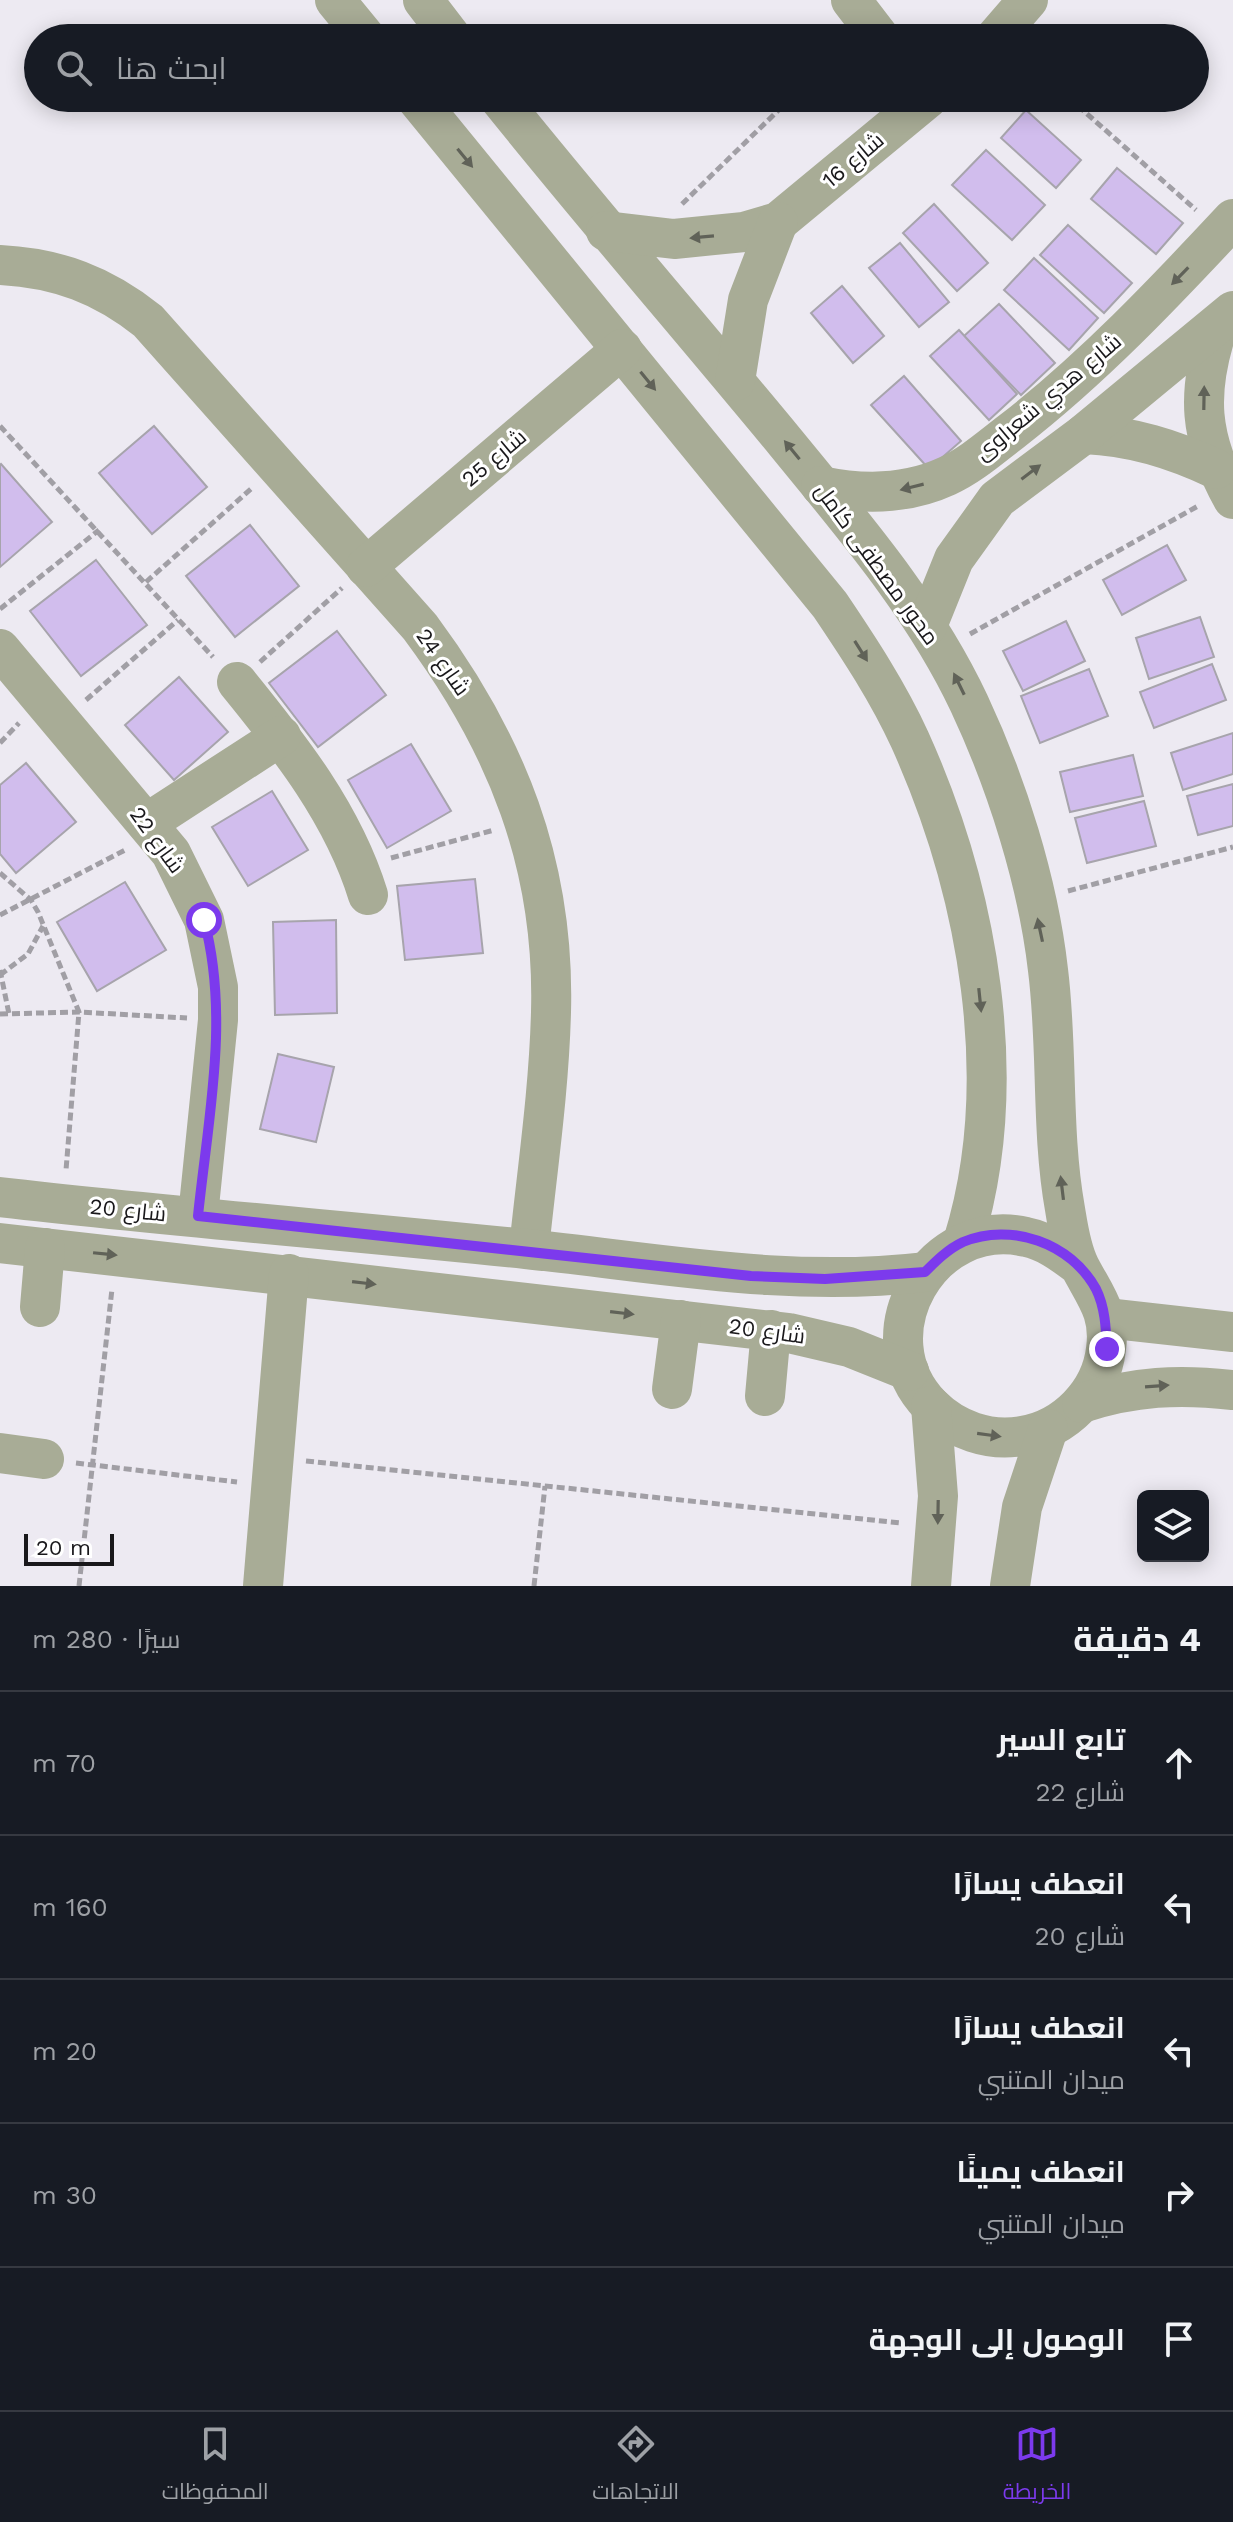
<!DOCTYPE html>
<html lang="ar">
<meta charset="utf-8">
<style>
body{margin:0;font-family:"Work Sans",Cairo,sans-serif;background:#20242c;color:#f1f3f6;direction:rtl}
.controls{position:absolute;right:24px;bottom:24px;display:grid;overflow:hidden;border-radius:12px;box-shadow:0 4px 20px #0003}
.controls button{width:72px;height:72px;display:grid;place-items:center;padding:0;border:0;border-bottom:2px solid #363941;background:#171b24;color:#f1f3f6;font:40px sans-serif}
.scale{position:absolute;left:24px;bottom:20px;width:90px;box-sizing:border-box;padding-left:8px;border:4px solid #19181b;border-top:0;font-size:22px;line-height:28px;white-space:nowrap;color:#19181b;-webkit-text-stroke:6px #fff;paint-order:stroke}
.stop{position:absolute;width:24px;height:24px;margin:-18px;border:6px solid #7c3aed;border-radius:50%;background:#fff}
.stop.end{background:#7c3aed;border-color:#fff;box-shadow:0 2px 8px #0008}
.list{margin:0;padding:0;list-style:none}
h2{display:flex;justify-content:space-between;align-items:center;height:104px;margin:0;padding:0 32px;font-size:34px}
h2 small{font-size:26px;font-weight:400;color:#9ea1a6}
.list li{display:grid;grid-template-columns:52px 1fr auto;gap:24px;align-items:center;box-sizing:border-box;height:144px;padding:0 32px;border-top:2px solid #363941}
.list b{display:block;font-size:30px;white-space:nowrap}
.list p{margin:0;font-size:26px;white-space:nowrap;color:#9ea1a6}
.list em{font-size:26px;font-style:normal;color:#9ea1a6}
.icon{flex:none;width:44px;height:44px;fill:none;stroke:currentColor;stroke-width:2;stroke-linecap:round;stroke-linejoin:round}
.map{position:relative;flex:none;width:1233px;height:1586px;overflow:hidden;direction:ltr}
.search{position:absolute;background:#171b24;box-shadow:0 4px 20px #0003;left:24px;right:24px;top:24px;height:88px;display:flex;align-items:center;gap:20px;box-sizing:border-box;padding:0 28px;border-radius:44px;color:#9ea1a6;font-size:30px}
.sheet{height:824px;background:#171b24}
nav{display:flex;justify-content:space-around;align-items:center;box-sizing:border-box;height:112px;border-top:2px solid #363941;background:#171b24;font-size:22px;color:#9ea1a6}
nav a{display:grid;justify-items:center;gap:4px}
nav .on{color:#7c3aed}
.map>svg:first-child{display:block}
.building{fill:#d1bded;stroke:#a7a4ac;stroke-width:2}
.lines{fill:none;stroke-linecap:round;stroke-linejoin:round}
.path{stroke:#a19fa5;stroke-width:5;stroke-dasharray:8 4;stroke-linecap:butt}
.minor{stroke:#a8ac96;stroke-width:40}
.oneway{fill:#606258}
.route{stroke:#7c3aed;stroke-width:10}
.labels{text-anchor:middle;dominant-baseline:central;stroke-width:6;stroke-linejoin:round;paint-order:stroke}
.street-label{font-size:22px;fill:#19181b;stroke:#fff}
</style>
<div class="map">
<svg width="1233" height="1586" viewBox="0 0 1233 1586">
<rect width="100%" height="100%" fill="#edeaf2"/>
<g class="building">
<path d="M 1026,110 L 1081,160 L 1056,188 L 1001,138 Z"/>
<path d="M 986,150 L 1045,205 L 1012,240 L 952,185 Z"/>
<path d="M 1117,168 L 1183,223 L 1156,254 L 1091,199 Z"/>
<path d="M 934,204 L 988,263 L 957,291 L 903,233 Z"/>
<path d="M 1068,225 L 1132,283 L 1104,313 L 1040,255 Z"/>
<path d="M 900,243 L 949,302 L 919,327 L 869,268 Z"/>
<path d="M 1034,258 L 1098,318 L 1069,350 L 1004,290 Z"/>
<path d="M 842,286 L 884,336 L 853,363 L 811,313 Z"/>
<path d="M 999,304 L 1055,363 L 1021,395 L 964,336 Z"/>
<path d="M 959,330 L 1017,394 L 989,420 L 930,356 Z"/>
<path d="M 904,376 L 961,441 L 929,469 L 871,405 Z"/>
<path d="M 154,426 L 207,487 L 152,534 L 99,473 Z"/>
<path d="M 1,464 L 52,522 L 0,567 L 0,465 Z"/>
<path d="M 250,525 L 299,586 L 235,637 L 186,576 Z"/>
<path d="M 1167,545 L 1186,580 L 1122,615 L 1103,580 Z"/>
<path d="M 96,560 L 147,625 L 81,676 L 30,611 Z"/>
<path d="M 1200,617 L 1214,657 L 1149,679 L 1136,638 Z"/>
<path d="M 1066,621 L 1085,661 L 1023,691 L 1003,651 Z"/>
<path d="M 337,631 L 386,695 L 318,747 L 269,683 Z"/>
<path d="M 1212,664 L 1226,700 L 1154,728 L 1140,692 Z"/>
<path d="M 1089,669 L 1108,716 L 1040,743 L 1021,696 Z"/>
<path d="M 179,677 L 228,732 L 174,780 L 125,725 Z"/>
<path d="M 1233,733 L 1233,774 L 1183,790 L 1171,753 Z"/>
<path d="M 411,744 L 451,811 L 387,848 L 348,780 Z"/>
<path d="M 1133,755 L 1143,796 L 1070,812 L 1060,772 Z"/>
<path d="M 26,763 L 76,822 L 16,873 L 0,854 L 0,785 Z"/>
<path d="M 1233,784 L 1233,826 L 1198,835 L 1187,796 Z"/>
<path d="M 272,791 L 308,850 L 248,886 L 212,827 Z"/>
<path d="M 1144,801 L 1156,846 L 1087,863 L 1075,818 Z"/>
<path d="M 475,879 L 483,953 L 405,960 L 397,886 Z"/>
<path d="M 125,882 L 166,950 L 97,991 L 57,922 Z"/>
<path d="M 336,920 L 337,1013 L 275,1015 L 273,922 Z"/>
<path d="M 278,1054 L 334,1067 L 316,1142 L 260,1129 Z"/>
</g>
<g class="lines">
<g class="path">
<path d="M 1069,98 L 1196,210"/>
<path d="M 682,204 L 791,98"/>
<path d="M 0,426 L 213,657"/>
<path d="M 146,582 L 252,488"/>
<path d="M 0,609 L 99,530"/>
<path d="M 970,634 L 1198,506"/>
<path d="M 260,662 L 342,588"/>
<path d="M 86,700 L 178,620"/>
<path d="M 0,743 L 19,723"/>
<path d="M 391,858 L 494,830"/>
<path d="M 0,873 L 31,900 L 38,912 L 79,1012 L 66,1170"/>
<path d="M 1068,891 L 1233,847"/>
<path d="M 0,915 L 127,849"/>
<path d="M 0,970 L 9,1014"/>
<path d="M 0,975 L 28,954 L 43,926"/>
<path d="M 0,1014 L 79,1012 L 187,1018"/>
<path d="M 306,1461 L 901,1523"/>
<path d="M 76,1463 L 237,1482"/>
<path d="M 79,1586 L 112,1289"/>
<path d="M 534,1586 L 545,1486"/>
</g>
<g class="minor">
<path d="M 335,0 L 366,38"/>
<path d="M 423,0 L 452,38"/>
<path d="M 851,0 L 880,38"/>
<path d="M 995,38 L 1028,0"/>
<path d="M 416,98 L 830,605 C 859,648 888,692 910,740 C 978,891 1013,1081 963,1242"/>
<path d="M 499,98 C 593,215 691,328 786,443 C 853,525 924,607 969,703 C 1007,784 1038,882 1048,970 C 1058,1049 1051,1131 1065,1209 C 1068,1227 1071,1250 1080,1267 C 1095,1296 1111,1313 1106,1349 C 1101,1393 1065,1429 1022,1436 C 989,1442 955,1430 931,1406 C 862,1336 931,1215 1026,1237 C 1046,1241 1062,1253 1078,1265"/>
<path d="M 606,231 L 674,239 L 744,232 L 778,222 L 928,98"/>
<path d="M 0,265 C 58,268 103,285 148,321 L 420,627 C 507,744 555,865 551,1012 C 549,1091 537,1171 529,1249"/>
<path d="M 1218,327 C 1196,393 1199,438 1233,499"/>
<path d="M 735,381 L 748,300 L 778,222"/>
<path d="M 1084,434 C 1132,436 1173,449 1216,469"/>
<path d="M 821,486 C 864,495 906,495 947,476 C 971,465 991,447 1012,431 C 1093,368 1163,294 1233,219"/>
<path d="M 366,567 L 622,349"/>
<path d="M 927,626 L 954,559 L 997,499 L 1084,434 L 1233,311"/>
<path d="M 0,649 L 171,853 L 204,920 L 218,987 L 218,1020 L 198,1216"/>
<path d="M 237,682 C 290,747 343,814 368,895"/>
<path d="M 147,823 L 281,736"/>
<path d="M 0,1197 C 175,1217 351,1231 526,1249 C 661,1263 788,1288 925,1272"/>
<path d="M 0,1243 L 789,1333 L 849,1347 L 909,1371"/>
<path d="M 40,1307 L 45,1248"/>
<path d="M 1106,1318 L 1233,1332"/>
<path d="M 672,1389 L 681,1320"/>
<path d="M 765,1396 L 771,1330"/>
<path d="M 1082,1403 C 1134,1386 1179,1384 1233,1390"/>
<path d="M 931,1406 L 938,1496 L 931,1586"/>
<path d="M 0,1453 L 44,1459"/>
<path d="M 263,1586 L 289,1274"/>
<path d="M 1010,1586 L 1022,1507 L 1048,1429"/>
</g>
</g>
<defs><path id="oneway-solid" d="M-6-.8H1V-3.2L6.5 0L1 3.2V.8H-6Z" transform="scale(2)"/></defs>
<g class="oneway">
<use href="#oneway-solid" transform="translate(465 158) rotate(51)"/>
<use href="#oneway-solid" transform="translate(702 237) rotate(175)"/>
<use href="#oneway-solid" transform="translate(1180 276) rotate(134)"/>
<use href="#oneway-solid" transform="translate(648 381) rotate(51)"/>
<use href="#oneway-solid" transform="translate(1204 398) rotate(-89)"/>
<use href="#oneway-solid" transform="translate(792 450) rotate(-129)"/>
<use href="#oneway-solid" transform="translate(1031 472) rotate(-37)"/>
<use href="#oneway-solid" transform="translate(912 487) rotate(166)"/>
<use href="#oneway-solid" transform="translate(861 651) rotate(58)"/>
<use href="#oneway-solid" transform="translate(959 684) rotate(-116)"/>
<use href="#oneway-solid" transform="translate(1040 930) rotate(-102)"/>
<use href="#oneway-solid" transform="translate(980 1000) rotate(84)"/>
<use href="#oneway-solid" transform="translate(1062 1188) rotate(-97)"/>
<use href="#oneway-solid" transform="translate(105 1254) rotate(6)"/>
<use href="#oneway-solid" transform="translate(364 1283) rotate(7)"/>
<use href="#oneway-solid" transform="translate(622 1313) rotate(7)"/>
<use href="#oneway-solid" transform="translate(1157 1386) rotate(-4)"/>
<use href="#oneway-solid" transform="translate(989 1435) rotate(8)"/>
<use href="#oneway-solid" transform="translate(938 1512) rotate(91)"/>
</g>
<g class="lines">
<path class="route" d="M 204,920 C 230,1017 208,1118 198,1216 L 751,1276 L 825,1279 L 925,1272 C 936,1261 948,1249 963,1242 C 1011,1222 1071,1243 1096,1289 C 1105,1307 1106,1328 1107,1349"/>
</g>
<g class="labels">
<g class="street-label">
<text transform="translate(853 160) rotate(-40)">شارع 16</text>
<text transform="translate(1048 397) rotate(-40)">شارع هدي شعراوى</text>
<text transform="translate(494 458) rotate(-40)">شارع 25</text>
<text transform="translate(877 564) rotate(54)">محور مصطفى كامل</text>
<text transform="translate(443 662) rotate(55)">شارع 24</text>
<text transform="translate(157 840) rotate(54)">شارع 22</text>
<text transform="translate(128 1210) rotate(6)">شارع 20</text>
<text transform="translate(767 1331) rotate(8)">شارع 20</text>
</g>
</g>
</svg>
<div class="controls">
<button><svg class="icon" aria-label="layers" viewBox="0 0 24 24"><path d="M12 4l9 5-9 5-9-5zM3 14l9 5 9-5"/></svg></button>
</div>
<div class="scale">20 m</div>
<div class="stop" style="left:204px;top:920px"></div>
<div class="stop end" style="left:1107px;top:1349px"></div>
<div class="search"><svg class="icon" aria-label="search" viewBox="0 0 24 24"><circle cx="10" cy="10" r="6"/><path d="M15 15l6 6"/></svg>ابحث هنا</div>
</div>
<section class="sheet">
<h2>4 دقيقة<small>سيرًا · 280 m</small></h2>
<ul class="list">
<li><svg class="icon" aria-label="ahead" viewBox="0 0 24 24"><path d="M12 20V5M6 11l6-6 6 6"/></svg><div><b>تابع السير</b><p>شارع 22</p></div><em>70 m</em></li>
<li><svg class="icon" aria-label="left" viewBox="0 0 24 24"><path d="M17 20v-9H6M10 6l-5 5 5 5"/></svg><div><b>انعطف يسارًا</b><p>شارع 20</p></div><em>160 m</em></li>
<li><svg class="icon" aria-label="left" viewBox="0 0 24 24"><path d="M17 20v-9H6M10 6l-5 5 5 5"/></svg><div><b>انعطف يسارًا</b><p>ميدان المتنبي</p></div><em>20 m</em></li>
<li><svg class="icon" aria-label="right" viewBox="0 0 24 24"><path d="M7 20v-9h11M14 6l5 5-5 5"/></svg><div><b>انعطف يمينًا</b><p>ميدان المتنبي</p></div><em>30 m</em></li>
<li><svg class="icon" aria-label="arrive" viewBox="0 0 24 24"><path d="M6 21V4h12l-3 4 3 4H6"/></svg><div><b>الوصول إلى الوجهة</b></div></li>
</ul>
</section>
<nav>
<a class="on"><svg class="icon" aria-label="map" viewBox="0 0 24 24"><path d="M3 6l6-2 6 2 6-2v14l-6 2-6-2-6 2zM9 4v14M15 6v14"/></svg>الخريطة</a>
<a><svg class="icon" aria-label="directions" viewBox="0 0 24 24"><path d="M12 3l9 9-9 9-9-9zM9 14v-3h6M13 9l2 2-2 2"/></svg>الاتجاهات</a>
<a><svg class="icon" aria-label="saved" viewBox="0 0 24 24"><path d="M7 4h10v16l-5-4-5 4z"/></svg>المحفوظات</a>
</nav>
